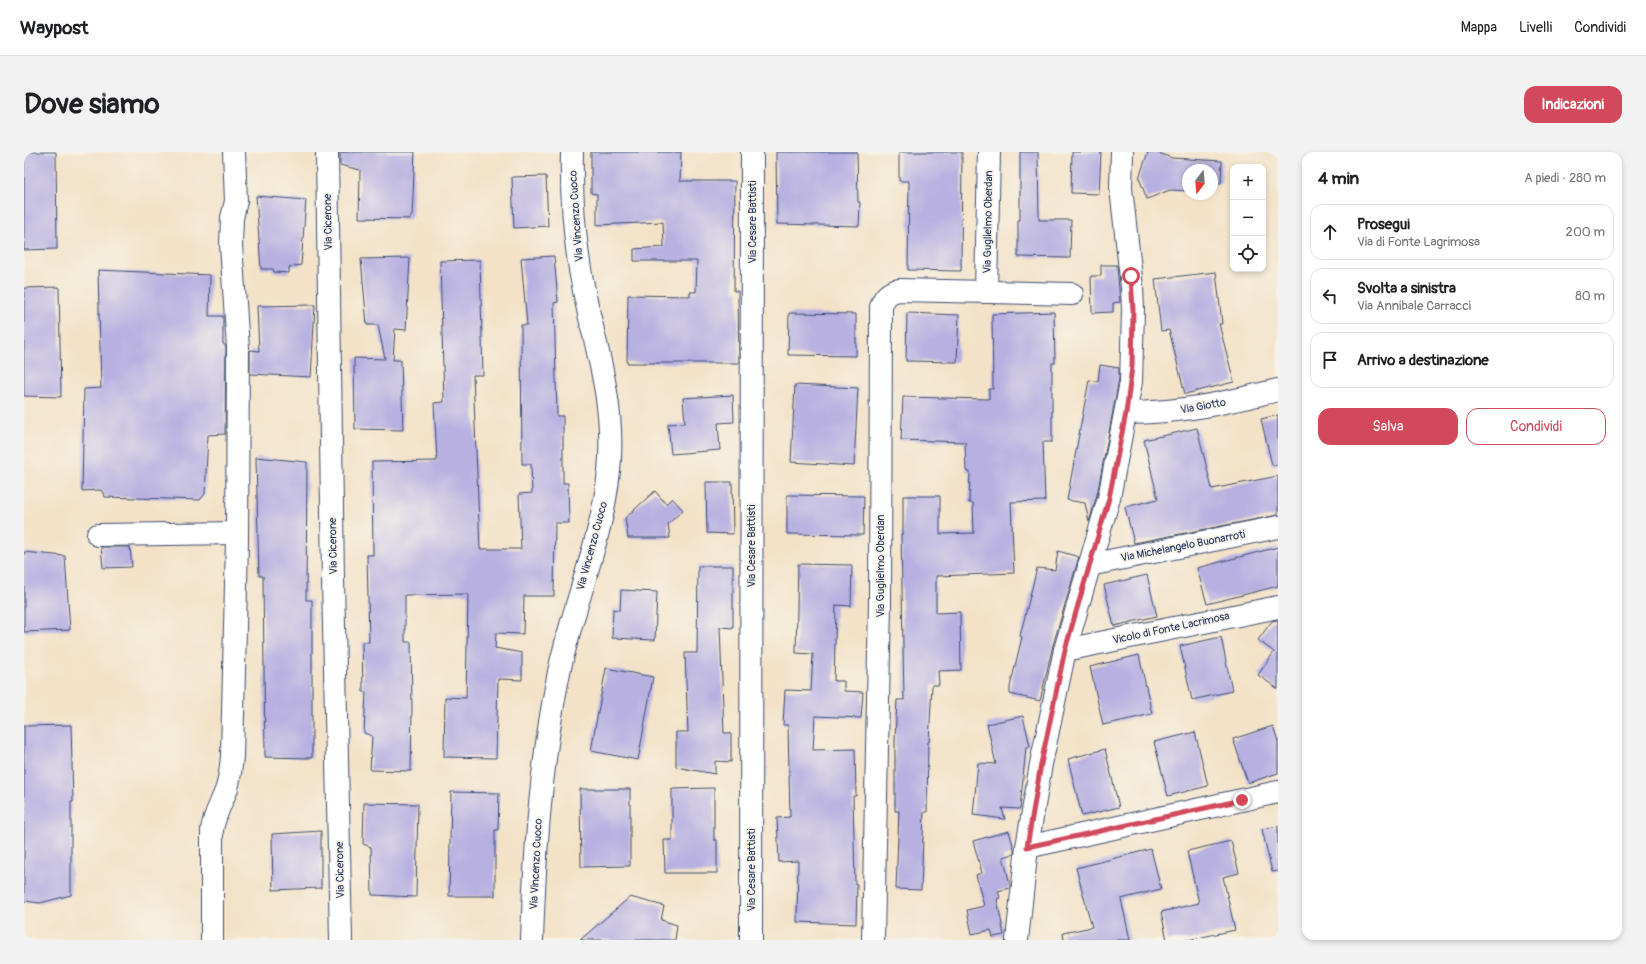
<!DOCTYPE html>
<html lang="it">
<meta charset="utf-8">
<style>
body{margin:0;font-family:Pangolin,sans-serif;background:#f2f2f2;color:#202124}
.controls{position:absolute;right:12px;top:12px;display:grid;overflow:hidden;border-radius:8px;box-shadow:0 2px 6px #0003}
.controls button{width:36px;height:36px;display:grid;place-items:center;padding:0;border:0;border-bottom:1px solid #e0e0e0;background:#fff;color:#202124;font:20px sans-serif}
.compass{position:absolute;left:1158px;top:12px;width:36px;height:36px;border-radius:50%;background:#fff;box-shadow:0 2px 6px #0003;rotate:196deg}
.stop{position:absolute;width:12px;height:12px;margin:-9px;border:3px solid #d1495b;border-radius:50%;background:#fff}
.stop.end{background:#d1495b;border-color:#fff;box-shadow:0 1px 4px #0008}
.list{margin:0;padding:0;list-style:none}
h2{display:flex;justify-content:space-between;align-items:center;height:52px;margin:0;padding:0 16px;font-size:17px}
h2 small{font-size:13px;font-weight:400;color:#757577}
.list li{display:grid;grid-template-columns:26px 1fr auto;gap:12px;align-items:center;box-sizing:border-box;height:56px;margin:0 8px 8px;padding:0 8px;border:1px solid #e0e0e0;border-radius:12px}
.list b{display:block;font-size:15px;white-space:nowrap}
.list p{margin:0;font-size:13px;white-space:nowrap;color:#757577}
.list em{font-size:13px;font-style:normal;color:#757577}
.actions{display:flex;gap:8px;padding:12px 16px}
.actions a{flex:1;padding:9px 0;border:1px solid #d1495b;border-radius:12px;text-align:center;font-size:14px;color:#d1495b}
.actions .main{background:#d1495b;color:#fff}
.icon{flex:none;width:22px;height:22px;fill:none;stroke:currentColor;stroke-width:2;stroke-linecap:round;stroke-linejoin:round}
.map{position:relative;flex:none;width:1254px;height:788px;overflow:hidden;border-radius:12px}
header{display:flex;align-items:center;gap:24px;box-sizing:border-box;height:56px;padding:0 20px;background:#fff;border-bottom:1px solid #e0e0e0}
header strong{font-size:19px}
nav{display:flex;gap:22px;margin-inline-start:auto;font-size:14px}
.intro{display:flex;align-items:center;justify-content:space-between;box-sizing:border-box;height:96px;padding:0 24px}
h1{margin:0;font-size:28px}
.button{padding:10px 18px;border-radius:12px;background:#d1495b;color:#fff;font-size:14px;font-weight:700}
main{display:flex;gap:24px;padding:0 24px}
aside{flex:1;background:#fff;border-radius:12px;box-shadow:0 2px 6px #0003}
.map>svg:first-child{display:block}
.building{fill:#b7b0e1}
.lines{fill:none;stroke-linecap:round;stroke-linejoin:round}
.minor-casing{stroke:#3b4a6e;stroke-width:24}
.minor{stroke:#fff;stroke-width:22}
.route{stroke:#d1495b;stroke-width:5}
.labels{text-anchor:middle;dominant-baseline:central;stroke-width:3.5;stroke-linejoin:round;paint-order:stroke}
.street-label{font-size:11px;fill:#1b2f5e;stroke:#f7f3e8}
</style>
<header>
<strong>Waypost</strong>
<nav><a>Mappa</a><a>Livelli</a><a>Condividi</a></nav>
</header>
<div class="intro"><h1>Dove siamo</h1><a class="button">Indicazioni</a></div>
<main>
<div class="map">
<svg width="1254" height="788" viewBox="0 0 1254 788">
<rect width="100%" height="100%" fill="#f7f3e8"/>
<filter id="ink" filterUnits="userSpaceOnUse"><feTurbulence type="fractalNoise" baseFrequency=".025" numOctaves="2"/><feDisplacementMap in="SourceGraphic" scale="8" xChannelSelector="R" yChannelSelector="G"/><feConvolveMatrix kernelMatrix="1 2 1 2 8 2 1 2 1" color-interpolation-filters="sRGB"/></filter>
<filter id="wash" filterUnits="userSpaceOnUse"><feTurbulence type="fractalNoise" baseFrequency=".012" numOctaves="4" result="noise"/><feDisplacementMap in="SourceGraphic" scale="16" xChannelSelector="R" yChannelSelector="G"/><feGaussianBlur stdDeviation="0.9" result="paint"/><feColorMatrix in="noise" values="0 0 0 0 0 0 0 0 0 0 0 0 0 0 0 0 0 1.4 0 .05"/><feComposite in="paint" operator="in"/></filter>
<g filter="url(#wash)">
<rect width="100%" height="100%" fill="#f3e2c8"/>
<g id="blocks">
<g class="building">
<path d="M 0,0 L 32,0 L 33,97 L 0,98 Z"/>
<path d="M 316,0 L 391,0 L 388,64 L 386,64 L 386,67 L 335,66 L 336,18 L 316,13 Z"/>
<path d="M 567,0 L 657,0 L 656,29 L 711,29 L 710,139 L 714,139 L 715,211 L 603,211 L 604,143 L 666,144 L 666,140 L 672,140 L 673,109 L 610,109 L 610,97 L 640,95 L 639,70 L 573,73 L 573,42 L 567,41 Z"/>
<path d="M 752,0 L 833,0 L 834,50 L 836,50 L 835,74 L 753,72 Z"/>
<path d="M 875,0 L 938,0 L 937,119 L 884,118 L 885,29 L 875,29 Z"/>
<path d="M 996,0 L 1014,0 L 1015,68 L 1047,68 L 1046,106 L 994,105 L 994,68 L 996,68 Z"/>
<path d="M 1048,0 L 1077,0 L 1075,42 L 1047,41 Z"/>
<path d="M 1124,0 L 1132,0 L 1148,6 L 1198,9 L 1197,32 L 1188,31 L 1188,18 L 1164,18 L 1164,39 L 1146,38 L 1123,47 L 1115,26 Z"/>
<path d="M 522,24 L 524,74 L 490,76 L 488,25 Z"/>
<path d="M 232,44 L 282,48 L 277,113 L 265,115 L 265,121 L 250,120 L 249,117 L 237,117 Z"/>
<path d="M 530,104 L 534,150 L 530,151 L 533,264 L 539,264 L 539,331 L 544,331 L 545,371 L 531,371 L 530,444 L 500,444 L 499,482 L 472,481 L 471,496 L 498,501 L 498,528 L 474,527 L 472,606 L 420,605 L 421,545 L 442,546 L 444,442 L 381,443 L 381,490 L 387,490 L 388,553 L 387,619 L 346,618 L 348,584 L 340,581 L 342,540 L 339,540 L 338,490 L 345,490 L 343,403 L 349,403 L 348,310 L 413,309 L 410,251 L 420,250 L 416,109 L 456,108 L 459,223 L 449,223 L 456,397 L 497,397 L 495,342 L 508,341 L 507,312 L 498,312 L 497,173 L 503,173 L 497,106 Z"/>
<path d="M 386,106 L 382,178 L 371,177 L 369,208 L 377,208 L 379,278 L 331,277 L 330,206 L 361,207 L 354,173 L 343,173 L 337,107 Z"/>
<path d="M 1077,113 L 1093,113 L 1096,150 L 1089,151 L 1089,160 L 1068,161 L 1067,124 L 1077,124 Z"/>
<path d="M 74,118 L 186,123 L 185,164 L 199,164 L 199,192 L 201,193 L 202,196 L 201,282 L 184,283 L 181,342 L 176,348 L 81,345 L 77,338 L 58,339 L 60,237 L 77,236 Z"/>
<path d="M 1192,120 L 1198,172 L 1195,172 L 1210,230 L 1161,242 L 1145,178 L 1137,179 L 1131,127 Z"/>
<path d="M 35,135 L 37,245 L 0,244 L 0,136 Z"/>
<path d="M 291,153 L 287,225 L 226,222 L 226,198 L 235,199 L 233,154 Z"/>
<path d="M 1030,160 L 1031,211 L 1028,211 L 1028,290 L 1019,290 L 1021,349 L 987,350 L 990,421 L 912,424 L 912,461 L 936,460 L 937,518 L 914,519 L 915,533 L 908,533 L 905,590 L 904,590 L 903,660 L 900,660 L 897,738 L 872,737 L 875,659 L 871,659 L 871,588 L 873,548 L 880,548 L 877,382 L 879,382 L 879,344 L 916,344 L 916,382 L 950,381 L 949,351 L 945,351 L 946,320 L 942,319 L 941,290 L 877,288 L 879,245 L 965,247 L 965,237 L 969,237 L 968,162 Z"/>
<path d="M 765,161 L 832,162 L 832,204 L 764,203 Z"/>
<path d="M 883,161 L 935,163 L 933,210 L 882,209 Z"/>
<path d="M 1076,213 L 1095,216 L 1095,227 L 1073,343 L 1065,370 L 1061,351 L 1043,348 L 1065,228 L 1074,229 Z"/>
<path d="M 771,233 L 834,236 L 830,314 L 767,310 Z"/>
<path d="M 709,243 L 710,270 L 694,271 L 696,298 L 647,302 L 644,272 L 661,271 L 659,246 Z"/>
<path d="M 1254,263 L 1254,313 L 1248,313 L 1237,267 Z"/>
<path d="M 1173,276 L 1188,337 L 1254,324 L 1254,363 L 1110,391 L 1101,355 L 1134,347 L 1120,288 Z"/>
<path d="M 232,305 L 283,310 L 282,448 L 288,448 L 288,606 L 241,605 L 239,424 L 235,424 Z"/>
<path d="M 682,330 L 708,330 L 709,382 L 683,381 Z"/>
<path d="M 631,339 L 642,352 L 648,346 L 659,358 L 644,372 L 646,386 L 604,386 L 601,366 Z"/>
<path d="M 763,343 L 840,344 L 839,383 L 763,382 Z"/>
<path d="M 77,395 L 106,395 L 108,415 L 79,416 Z"/>
<path d="M 1254,395 L 1254,434 L 1183,452 L 1173,416 Z"/>
<path d="M 1034,399 L 1055,405 L 1029,493 L 1016,549 L 986,542 L 986,535 L 998,485 L 996,484 L 1013,416 L 1031,418 Z"/>
<path d="M 0,400 L 41,404 L 46,478 L 0,480 Z"/>
<path d="M 774,412 L 828,413 L 827,454 L 812,453 L 810,529 L 820,529 L 820,539 L 839,540 L 837,566 L 791,564 L 789,598 L 831,597 L 832,644 L 829,644 L 831,732 L 833,732 L 832,772 L 773,770 L 774,709 L 755,710 L 753,666 L 766,665 L 764,573 L 759,573 L 761,538 L 787,539 L 789,502 L 772,501 Z"/>
<path d="M 674,414 L 709,414 L 709,476 L 696,475 L 700,581 L 707,581 L 707,610 L 691,609 L 691,622 L 652,615 L 652,580 L 664,580 L 661,501 L 673,501 Z"/>
<path d="M 1123,423 L 1133,464 L 1090,474 L 1080,433 Z"/>
<path d="M 597,438 L 633,440 L 631,488 L 588,486 L 589,457 L 596,458 Z"/>
<path d="M 1254,468 L 1254,537 L 1234,523 L 1250,500 L 1234,488 L 1248,469 Z"/>
<path d="M 1197,485 L 1208,539 L 1168,548 L 1156,494 Z"/>
<path d="M 1115,503 L 1128,562 L 1079,573 L 1066,515 Z"/>
<path d="M 582,516 L 629,525 L 614,608 L 567,599 Z"/>
<path d="M 999,564 L 1006,594 L 1002,595 L 996,657 L 978,656 L 981,667 L 949,663 L 954,611 L 972,612 L 963,572 Z"/>
<path d="M 47,573 L 49,650 L 47,650 L 47,743 L 16,751 L 0,749 L 0,574 Z"/>
<path d="M 1249,574 L 1254,589 L 1254,621 L 1224,631 L 1209,587 Z"/>
<path d="M 1171,580 L 1184,634 L 1144,644 L 1130,590 Z"/>
<path d="M 1081,597 L 1095,655 L 1058,664 L 1044,607 Z"/>
<path d="M 690,636 L 690,688 L 693,688 L 693,721 L 641,721 L 640,688 L 648,688 L 648,637 Z"/>
<path d="M 556,637 L 606,637 L 606,714 L 557,715 Z"/>
<path d="M 427,640 L 475,641 L 474,678 L 471,678 L 471,744 L 425,744 Z"/>
<path d="M 340,651 L 394,652 L 392,745 L 348,743 L 347,695 L 339,692 Z"/>
<path d="M 1254,674 L 1254,719 L 1248,720 L 1238,677 Z"/>
<path d="M 297,679 L 297,736 L 249,738 L 248,682 Z"/>
<path d="M 985,679 L 990,697 L 990,702 L 979,705 L 986,732 L 986,736 L 974,739 L 976,746 L 973,747 L 980,783 L 969,785 L 967,778 L 948,782 L 943,758 L 960,754 L 952,723 L 958,721 L 949,689 Z"/>
<path d="M 1207,689 L 1215,721 L 1199,725 L 1211,778 L 1164,788 L 1143,788 L 1137,760 L 1175,751 L 1163,699 Z"/>
<path d="M 1127,697 L 1137,737 L 1097,747 L 1106,788 L 1040,788 L 1039,781 L 1068,775 L 1052,716 Z"/>
<path d="M 606,745 L 640,754 L 637,768 L 653,773 L 651,788 L 556,788 Z"/>
</g>
</g>
</g>
<g filter="url(#ink)">
<use href="#blocks" fill-opacity="0" stroke="#3b4a6e" stroke-width="1"/>
<g class="lines">
<g class="minor-casing">
<g id="minor">
<path d="M 303,0 L 309,428 L 317,788"/>
<path d="M 962,140 L 965,0"/>
<path d="M 1102,261 C 1157,261 1201,251 1254,238"/>
<path d="M 74,383 L 213,381"/>
<path d="M 1065,413 L 1254,375"/>
<path d="M 1041,498 L 1254,455"/>
<path d="M 1003,695 L 1254,640"/>
<path d="M 188,788 L 188,678 C 190,663 198,650 203,636 C 206,625 207,615 208,604 L 213,389 L 214,196 L 207,93 L 208,66 L 212,49 L 210,0"/>
<path d="M 508,788 C 511,698 517,609 535,520 C 550,449 582,379 586,306 C 589,247 573,200 561,144 C 551,97 547,48 548,0"/>
<path d="M 727,788 L 728,0"/>
<path d="M 849,788 L 856,452 L 857,155 C 860,144 865,140 875,138 L 1048,142"/>
<path d="M 993,788 L 1003,695 L 1017,612 L 1041,498 L 1085,346 L 1107,230 L 1109,158 L 1108,135 L 1097,36 L 1098,0"/>
</g>
</g>
<use href="#minor" class="minor"/>
</g>
</g>
<g class="lines" filter="url(#ink)">
<path class="route" d="M 1107,124 L 1109,158 L 1108,215 L 1102,261 L 1085,346 L 1041,498 L 1017,612 L 1003,695 L 1218,648"/>
</g>
<g class="labels">
<g class="street-label">
<text transform="translate(552 64) rotate(-94)">Via Vincenzo Cuoco</text>
<text transform="translate(304 70) rotate(-91)">Via Cicerone</text>
<text transform="translate(728 70) rotate(-90)">Via Cesare Battisti</text>
<text transform="translate(964 70) rotate(-89)">Via Guglielmo Oberdan</text>
<text transform="translate(1179 254) rotate(-10)">Via Giotto</text>
<text transform="translate(309 394) rotate(-91)">Via Cicerone</text>
<text transform="translate(568 394) rotate(-75)">Via Vincenzo Cuoco</text>
<text transform="translate(727 394) rotate(-90)">Via Cesare Battisti</text>
<text transform="translate(1159 394) rotate(-11)">Via Michelangelo Buonarroti</text>
<text transform="translate(856 414) rotate(-90)">Via Guglielmo Oberdan</text>
<text transform="translate(1147 476) rotate(-12)">Vicolo di Fonte Lacrimosa</text>
<text transform="translate(512 712) rotate(-87)">Via Vincenzo Cuoco</text>
<text transform="translate(316 718) rotate(-91)">Via Cicerone</text>
<text transform="translate(727 718) rotate(-90)">Via Cesare Battisti</text>
</g>
</g>
</svg>
<div class="controls">
<button>+</button>
<button>−</button>
<button><svg class="icon" aria-label="locate" viewBox="0 0 24 24"><circle cx="12" cy="12" r="6"/><path d="M12 2v4M12 18v4M2 12h4M18 12h4"/></svg></button>
</div>
<svg class="compass" viewBox="-18 -18 36 36"><path d="M0-13l5 13h-10z" fill="#e53935"/><path d="M0 13l5-13h-10z" fill="#757577"/></svg>
<div class="stop" style="left:1107px;top:124px"></div>
<div class="stop end" style="left:1218px;top:648px"></div>
</div>
<aside>
<h2>4 min<small>A piedi · 280 m</small></h2>
<ul class="list">
<li><svg class="icon" aria-label="ahead" viewBox="0 0 24 24"><path d="M12 20V5M6 11l6-6 6 6"/></svg><div><b>Prosegui</b><p>Via di Fonte Lagrimosa</p></div><em>200 m</em></li>
<li><svg class="icon" aria-label="left" viewBox="0 0 24 24"><path d="M17 20v-9H6M10 6l-5 5 5 5"/></svg><div><b>Svolta a sinistra</b><p>Via Annibale Carracci</p></div><em>80 m</em></li>
<li><svg class="icon" aria-label="arrive" viewBox="0 0 24 24"><path d="M6 21V4h12l-3 4 3 4H6"/></svg><div><b>Arrivo a destinazione</b></div></li>
</ul>
<div class="actions"><a class="main">Salva</a><a>Condividi</a></div>
</aside>
</main>
